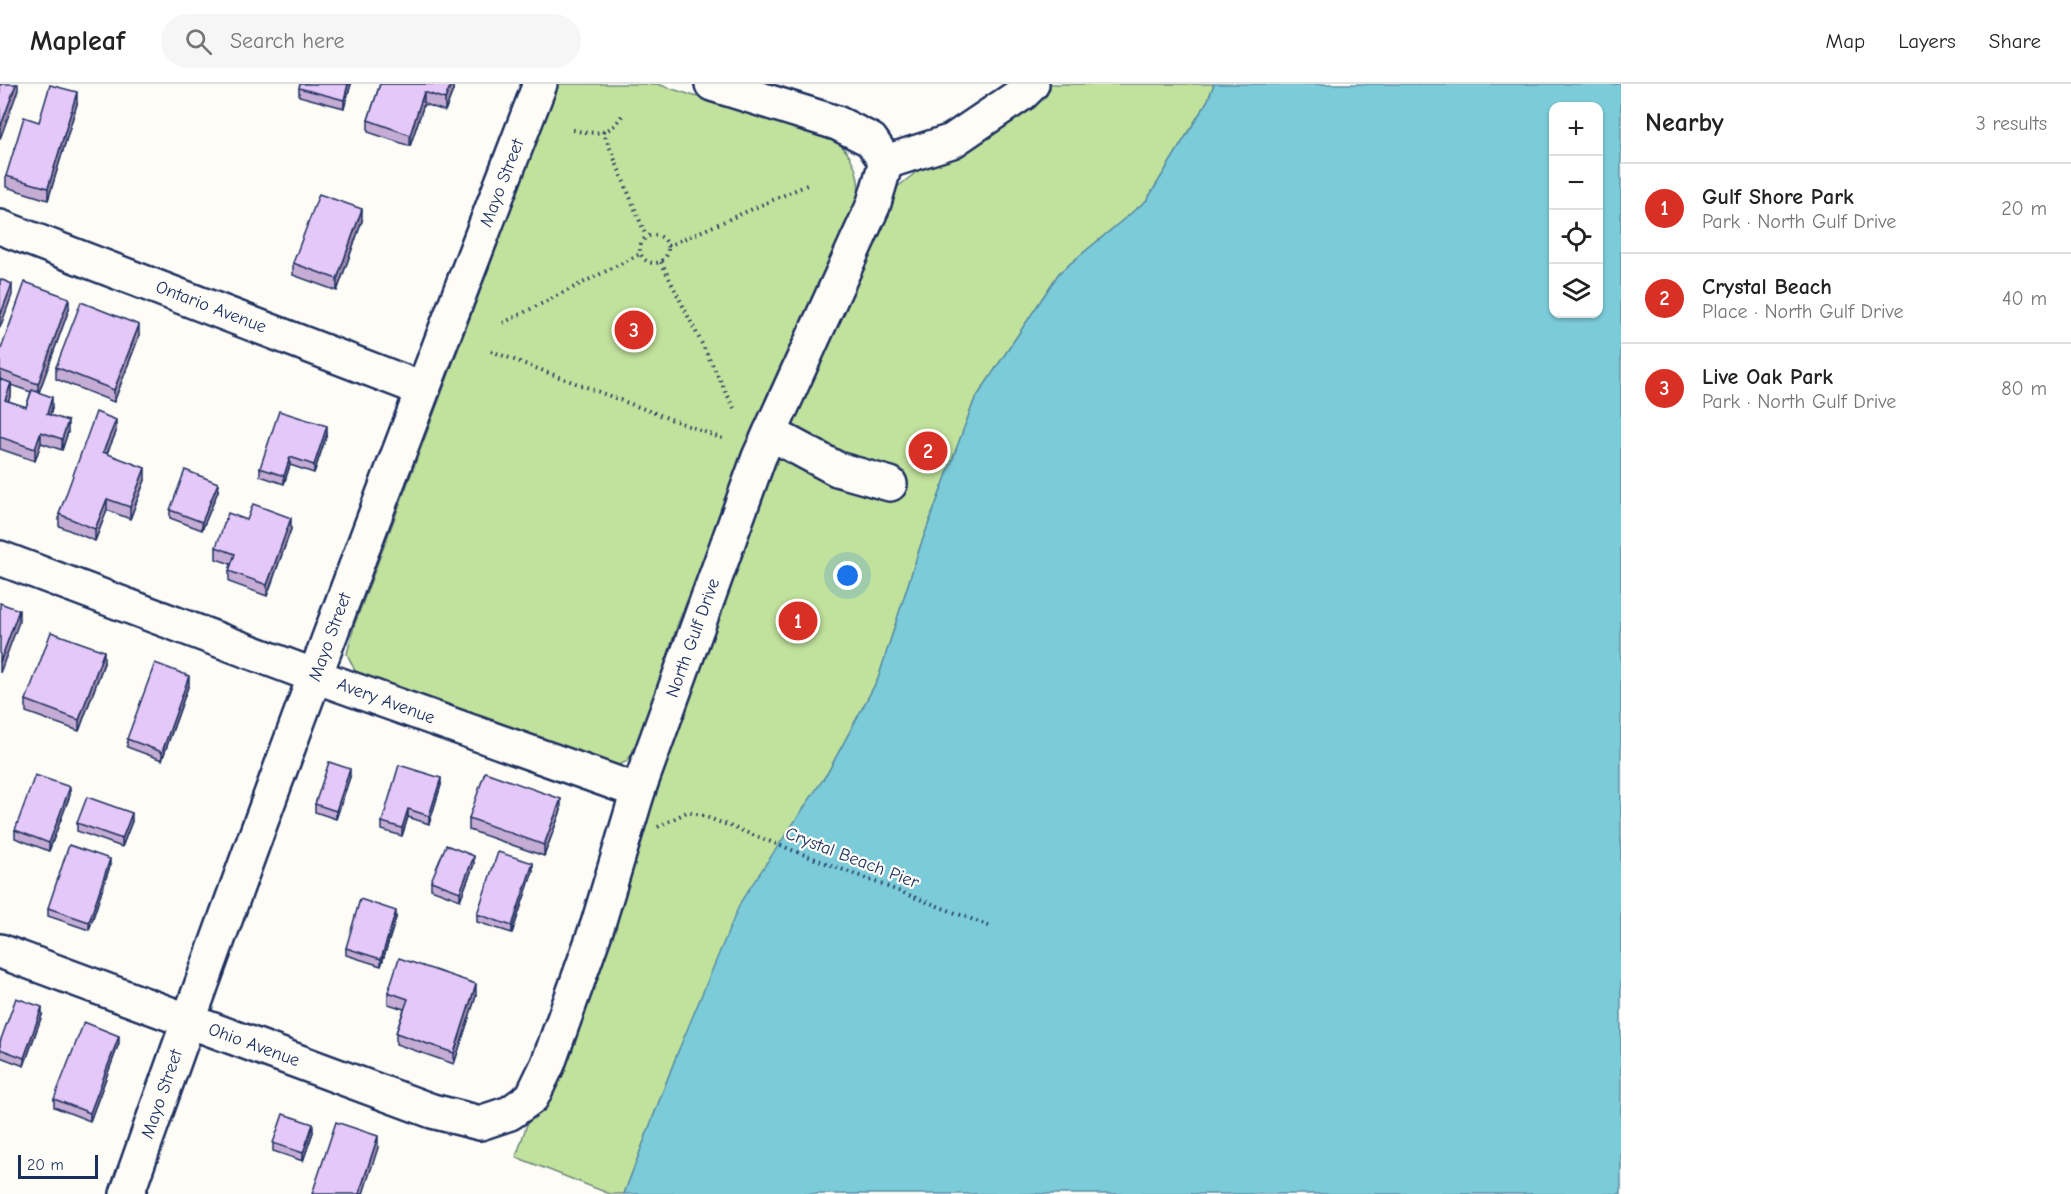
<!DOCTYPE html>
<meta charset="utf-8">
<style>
body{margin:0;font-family:"Comic Neue",sans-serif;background:#f6f6f6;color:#222}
.controls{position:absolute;right:18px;top:18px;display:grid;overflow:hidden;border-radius:12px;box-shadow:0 2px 4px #0004}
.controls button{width:54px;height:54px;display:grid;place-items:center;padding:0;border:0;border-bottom:2px solid #e0e0e0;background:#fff;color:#222;font:30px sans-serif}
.scale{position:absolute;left:18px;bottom:15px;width:80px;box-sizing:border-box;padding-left:6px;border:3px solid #1b2f5e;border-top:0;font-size:16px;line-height:21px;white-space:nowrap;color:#1b2f5e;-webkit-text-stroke:4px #fdfcf7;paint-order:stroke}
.you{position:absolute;left:848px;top:492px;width:21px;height:21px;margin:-15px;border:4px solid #fff;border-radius:50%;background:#1a73e8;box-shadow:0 0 0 9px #1a73e833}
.badge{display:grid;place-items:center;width:39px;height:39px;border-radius:50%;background:#d93025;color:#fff;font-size:20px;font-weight:700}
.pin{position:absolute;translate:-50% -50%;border:3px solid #fff;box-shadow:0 2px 6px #0006}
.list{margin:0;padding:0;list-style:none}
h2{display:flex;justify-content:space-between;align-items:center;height:78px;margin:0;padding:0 24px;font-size:26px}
h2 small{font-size:20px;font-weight:400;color:#767676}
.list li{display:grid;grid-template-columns:39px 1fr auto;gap:18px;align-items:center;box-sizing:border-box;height:90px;padding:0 24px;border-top:2px solid #e0e0e0}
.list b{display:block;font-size:22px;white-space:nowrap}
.list p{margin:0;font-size:20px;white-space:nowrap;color:#767676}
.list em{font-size:20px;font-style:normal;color:#767676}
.icon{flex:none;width:33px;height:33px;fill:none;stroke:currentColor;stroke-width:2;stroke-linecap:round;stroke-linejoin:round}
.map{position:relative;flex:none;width:1621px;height:1110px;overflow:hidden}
header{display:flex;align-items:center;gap:36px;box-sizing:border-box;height:84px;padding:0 30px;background:#fff;border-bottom:2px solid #e0e0e0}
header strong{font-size:28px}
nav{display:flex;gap:33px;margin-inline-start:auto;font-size:21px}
.search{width:420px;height:54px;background:#f6f6f6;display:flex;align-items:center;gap:15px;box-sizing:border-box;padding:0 21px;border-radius:33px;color:#767676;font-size:22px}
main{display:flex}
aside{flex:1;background:#fff}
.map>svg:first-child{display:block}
.green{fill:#c1e29c;stroke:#6e887d;stroke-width:1.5}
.water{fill:#7ccbd8;stroke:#558da7;stroke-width:1.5;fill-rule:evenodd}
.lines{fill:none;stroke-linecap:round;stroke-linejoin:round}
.minor-casing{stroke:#1b2f5e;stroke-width:38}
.path{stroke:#1b2f5e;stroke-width:4;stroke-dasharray:1.5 4.5;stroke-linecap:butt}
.minor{stroke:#fdfcf7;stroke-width:33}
.wall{fill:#c4acd4;stroke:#1b2f5e;stroke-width:1.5;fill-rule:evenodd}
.shaded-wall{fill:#a08cad;stroke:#1b2f5e;stroke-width:1.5}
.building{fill:#e4c8f7;stroke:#1b2f5e;stroke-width:1.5}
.labels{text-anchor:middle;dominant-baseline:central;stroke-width:4.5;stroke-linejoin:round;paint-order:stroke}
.street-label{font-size:18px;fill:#1b2f5e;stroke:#fdfcf7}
</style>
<header>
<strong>Mapleaf</strong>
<div class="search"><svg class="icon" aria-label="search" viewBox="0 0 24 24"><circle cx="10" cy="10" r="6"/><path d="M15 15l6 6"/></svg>Search here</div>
<nav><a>Map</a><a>Layers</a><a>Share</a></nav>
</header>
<main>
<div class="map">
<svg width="1621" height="1110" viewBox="0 0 1621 1110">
<rect width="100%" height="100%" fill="#fdfcf7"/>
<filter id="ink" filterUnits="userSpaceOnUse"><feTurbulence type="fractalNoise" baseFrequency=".0167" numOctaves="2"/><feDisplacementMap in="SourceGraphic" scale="12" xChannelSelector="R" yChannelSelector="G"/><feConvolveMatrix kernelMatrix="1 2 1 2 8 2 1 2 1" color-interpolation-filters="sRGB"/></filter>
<g filter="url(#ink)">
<g class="green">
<path d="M 558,0 L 657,0 L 837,58 C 856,74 861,97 858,121 L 747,372 L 678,539 L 638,662 L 626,678 L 608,685 L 357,591 L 347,570 L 354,542 Z"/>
<path d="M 1041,0 L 1214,0 L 1208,16 L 1147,116 L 1059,189 L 974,317 L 920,463 L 878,595 L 677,970 L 624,1110 L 610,1110 L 516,1073 L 627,743 L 873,122 L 928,79 Z"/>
</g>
<path class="water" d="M 1214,0 L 1621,0 L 1621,1110 L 624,1110 L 677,970 L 741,817 L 828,688 L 878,595 L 920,463 L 974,317 L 1059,189 L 1147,116 L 1208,16 ZM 1554,22 L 1598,22 L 1598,230 L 1554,230 Z"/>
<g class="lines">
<g class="minor-casing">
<g id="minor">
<path d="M 712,0 L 837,39 L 871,56 L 886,78"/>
<path d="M 886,78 L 952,57 L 1023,9 L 1032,0"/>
<path d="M 0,143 L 422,305"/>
<path d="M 770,349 L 837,385 L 890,400"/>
<path d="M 0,474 L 315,592 L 638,707"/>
<path d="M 0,867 L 432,1027 L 480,1039 L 510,1029 L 532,1013 L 548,980 L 598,840 L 638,707 L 759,373 L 873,122 L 886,78"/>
<path d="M 127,1110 C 258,737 398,368 540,0"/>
</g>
</g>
<g class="path">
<path d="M 573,46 C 597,51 612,51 624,28"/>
<path d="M 603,47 L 646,152"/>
<circle cx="654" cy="165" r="14"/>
<path d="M 668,162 L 807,101"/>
<path d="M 661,178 L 734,324"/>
<path d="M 503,239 L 640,170"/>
<path d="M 491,267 L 723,355"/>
<path d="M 658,743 L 687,728 L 701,731 L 992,843"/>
</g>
<use href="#minor" class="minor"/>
</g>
<g class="wall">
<path d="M 351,0 L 344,24 L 299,12 L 299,4 Z"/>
<path d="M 380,0 L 453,0 L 453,6 L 445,27 L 424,20 L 410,62 L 368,48 L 368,36 Z"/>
<path d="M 77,20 L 48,116 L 6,103 L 6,92 L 39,38 Z"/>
<path d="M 362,137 L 337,207 L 293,191 L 293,179 Z"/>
<path d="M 69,225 L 39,308 L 52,324 L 50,331 L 68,348 L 62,366 L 41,359 L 35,377 L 0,365 L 0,268 ZM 11,301 L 31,308 L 26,323 L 8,317 L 11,310 Z"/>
<path d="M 139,252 L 114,318 L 56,295 L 56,283 Z"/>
<path d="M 116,348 L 107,369 L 145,396 L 130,435 L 107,426 L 95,457 L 59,442 L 59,430 Z"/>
<path d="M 327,350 L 314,389 L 290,381 L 284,400 L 260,392 L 260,384 Z"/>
<path d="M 218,407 L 202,446 L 170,434 L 170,426 Z"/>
<path d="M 247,436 L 291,445 L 267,512 L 229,498 L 229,487 L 231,480 L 216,475 L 216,463 Z"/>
<path d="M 104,579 L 79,647 L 26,628 L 26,616 Z"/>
<path d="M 189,600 L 162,676 L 127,663 L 127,655 Z"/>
<path d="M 350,693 L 336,735 L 315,728 L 315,720 Z"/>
<path d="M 441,701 L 429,740 L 408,733 L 402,752 L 382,746 L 382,738 Z"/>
<path d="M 70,711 L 49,767 L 15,754 L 15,746 Z"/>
<path d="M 561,726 L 544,772 L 469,746 L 469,734 Z"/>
<path d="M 132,737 L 122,763 L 77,747 L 77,739 Z"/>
<path d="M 474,780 L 460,816 L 431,805 L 431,797 Z"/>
<path d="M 110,782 L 89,846 L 48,832 L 48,824 Z"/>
<path d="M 533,787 L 512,849 L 477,838 L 477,830 Z"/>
<path d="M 396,834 L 381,882 L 346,871 L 346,864 Z"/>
<path d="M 388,908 L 476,912 L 454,980 L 396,960 L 396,949 L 404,925 L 388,920 Z"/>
<path d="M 42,931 L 24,982 L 0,973 L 0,958 Z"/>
<path d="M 119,959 L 90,1037 L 54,1023 L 54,1015 Z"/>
<path d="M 313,1048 L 303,1077 L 273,1067 L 273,1059 Z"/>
</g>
<g class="shaded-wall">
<path d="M 16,0 L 18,0 L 18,6 L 0,55 L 0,44 Z"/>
<path d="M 348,0 L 351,0 L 344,24 L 344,16 Z"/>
<path d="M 451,0 L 453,0 L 453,6 L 445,27 L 445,15 Z"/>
<path d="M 77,8 L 77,20 L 48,116 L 48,104 Z"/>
<path d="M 424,8 L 424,20 L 410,62 L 410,51 Z"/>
<path d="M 362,125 L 362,137 L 337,207 L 337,195 Z"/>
<path d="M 12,200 L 12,211 L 0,244 L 0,232 Z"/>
<path d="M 69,214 L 69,225 L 38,311 L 38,300 Z"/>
<path d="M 139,241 L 139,252 L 114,318 L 114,306 Z"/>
<path d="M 11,299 L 11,310 L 5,327 L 5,316 Z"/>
<path d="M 52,313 L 52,324 L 47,341 L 47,330 Z"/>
<path d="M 116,336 L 116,348 L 103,379 L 103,368 Z"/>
<path d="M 68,337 L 68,348 L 62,366 L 62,355 Z"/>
<path d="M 327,342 L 327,350 L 314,389 L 314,381 Z"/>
<path d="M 41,348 L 41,359 L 35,377 L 35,365 Z"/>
<path d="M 290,373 L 290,381 L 284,400 L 284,392 Z"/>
<path d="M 145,384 L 145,396 L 130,435 L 130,423 Z"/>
<path d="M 218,399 L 218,407 L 202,446 L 202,438 Z"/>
<path d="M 107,415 L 107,426 L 95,457 L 95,445 Z"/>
<path d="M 291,434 L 291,445 L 267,512 L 267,501 Z"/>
<path d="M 19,526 L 19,538 L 0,589 L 0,578 Z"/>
<path d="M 104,567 L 104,579 L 79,647 L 79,636 Z"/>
<path d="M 189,592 L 189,600 L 162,676 L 162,668 Z"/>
<path d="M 350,685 L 350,693 L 336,735 L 336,727 Z"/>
<path d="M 441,694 L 441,701 L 429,740 L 429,732 Z"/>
<path d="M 70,703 L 70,711 L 49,767 L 49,759 Z"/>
<path d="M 561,715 L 561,726 L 544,772 L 544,761 Z"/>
<path d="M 408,725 L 408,733 L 402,752 L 402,744 Z"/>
<path d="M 132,729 L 132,737 L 122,763 L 122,755 Z"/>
<path d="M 474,772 L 474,780 L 460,816 L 460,808 Z"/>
<path d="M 110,775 L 110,782 L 89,846 L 89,838 Z"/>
<path d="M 533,779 L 533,787 L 512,849 L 512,842 Z"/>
<path d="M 396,827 L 396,834 L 381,882 L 381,875 Z"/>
<path d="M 476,900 L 476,912 L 454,980 L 454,969 Z"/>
<path d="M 42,923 L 42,931 L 24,982 L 24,974 Z"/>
<path d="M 119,952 L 119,959 L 90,1037 L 90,1029 Z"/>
<path d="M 313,1040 L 313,1048 L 303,1077 L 303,1069 Z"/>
<path d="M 378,1052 L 378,1064 L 363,1110 L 359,1110 Z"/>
</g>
<g class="building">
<path d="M 0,0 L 16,0 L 0,44 Z"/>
<path d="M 300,0 L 348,0 L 344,16 L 299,4 Z"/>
<path d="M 380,0 L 451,0 L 445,15 L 424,8 L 410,51 L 368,36 Z"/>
<path d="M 50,1 L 77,8 L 48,104 L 6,92 L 24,33 L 39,38 Z"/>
<path d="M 319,110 L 362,125 L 337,195 L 293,179 Z"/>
<path d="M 0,195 L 12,200 L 0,232 Z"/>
<path d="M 25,198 L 69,214 L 38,300 L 0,286 L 0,268 Z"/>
<path d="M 81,218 L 139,241 L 114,306 L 56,283 Z"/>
<path d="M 0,295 L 11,299 L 5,316 L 26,323 L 32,306 L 52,313 L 47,330 L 68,337 L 62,355 L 41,348 L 35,365 L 0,353 Z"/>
<path d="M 279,327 L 327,342 L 314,381 L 290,373 L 284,392 L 260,384 Z"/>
<path d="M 96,328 L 116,336 L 103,368 L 145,384 L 130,423 L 107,415 L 95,445 L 59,430 Z"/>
<path d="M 185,386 L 218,399 L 202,438 L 170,426 Z"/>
<path d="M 253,420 L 291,434 L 267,501 L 229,487 L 235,470 L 216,463 L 228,429 L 247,436 Z"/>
<path d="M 0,519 L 19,526 L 0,578 Z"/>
<path d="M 51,548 L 104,567 L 79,636 L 26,616 Z"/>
<path d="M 155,579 L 189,592 L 162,668 L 127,655 Z"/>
<path d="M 329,678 L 350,685 L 336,727 L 315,720 Z"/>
<path d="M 399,681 L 441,694 L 429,732 L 408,725 L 402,744 L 382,738 Z"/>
<path d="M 485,688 L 561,715 L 544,761 L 469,734 Z"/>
<path d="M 35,691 L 70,703 L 49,759 L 15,746 Z"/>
<path d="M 87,713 L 132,729 L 122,755 L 77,739 Z"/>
<path d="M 69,761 L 110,775 L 89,838 L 48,824 Z"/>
<path d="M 446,761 L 474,772 L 460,808 L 431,797 Z"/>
<path d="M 498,768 L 533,779 L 512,842 L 477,830 Z"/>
<path d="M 360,815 L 396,827 L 381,875 L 346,864 Z"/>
<path d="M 399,874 L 476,900 L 454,969 L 396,949 L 408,915 L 388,908 Z"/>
<path d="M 16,914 L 42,923 L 24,974 L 0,965 L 0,958 Z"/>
<path d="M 84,938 L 119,952 L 90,1029 L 54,1015 Z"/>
<path d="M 283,1030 L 313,1040 L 303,1069 L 273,1059 Z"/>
<path d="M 336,1038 L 378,1052 L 359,1110 L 312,1110 Z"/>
</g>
</g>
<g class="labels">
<g class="street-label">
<text transform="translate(502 99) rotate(-69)">Mayo Street</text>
<text transform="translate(211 223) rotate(21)">Ontario Avenue</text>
<text transform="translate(330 553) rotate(-70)">Mayo Street</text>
<text transform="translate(693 554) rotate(-70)">North Gulf Drive</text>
<text transform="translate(386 617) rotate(20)">Avery Avenue</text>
<text transform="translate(852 774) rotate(21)">Crystal Beach Pier</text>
<text transform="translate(254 961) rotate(20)">Ohio Avenue</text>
<text transform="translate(162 1010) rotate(-71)">Mayo Street</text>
</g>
</g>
</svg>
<div class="controls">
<button>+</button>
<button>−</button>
<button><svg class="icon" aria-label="locate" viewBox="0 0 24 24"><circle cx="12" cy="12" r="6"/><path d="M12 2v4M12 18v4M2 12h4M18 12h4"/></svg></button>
<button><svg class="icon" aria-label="layers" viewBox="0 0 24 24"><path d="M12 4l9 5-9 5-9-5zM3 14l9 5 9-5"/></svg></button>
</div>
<div class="scale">20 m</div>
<div class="you"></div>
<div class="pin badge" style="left:798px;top:537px">1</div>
<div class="pin badge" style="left:928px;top:367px">2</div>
<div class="pin badge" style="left:634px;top:246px">3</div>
</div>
<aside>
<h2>Nearby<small>3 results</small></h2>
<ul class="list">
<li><span class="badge">1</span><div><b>Gulf Shore Park</b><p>Park · North Gulf Drive</p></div><em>20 m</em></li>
<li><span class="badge">2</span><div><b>Crystal Beach</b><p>Place · North Gulf Drive</p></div><em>40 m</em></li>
<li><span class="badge">3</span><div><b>Live Oak Park</b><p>Park · North Gulf Drive</p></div><em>80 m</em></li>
</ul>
</aside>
</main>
